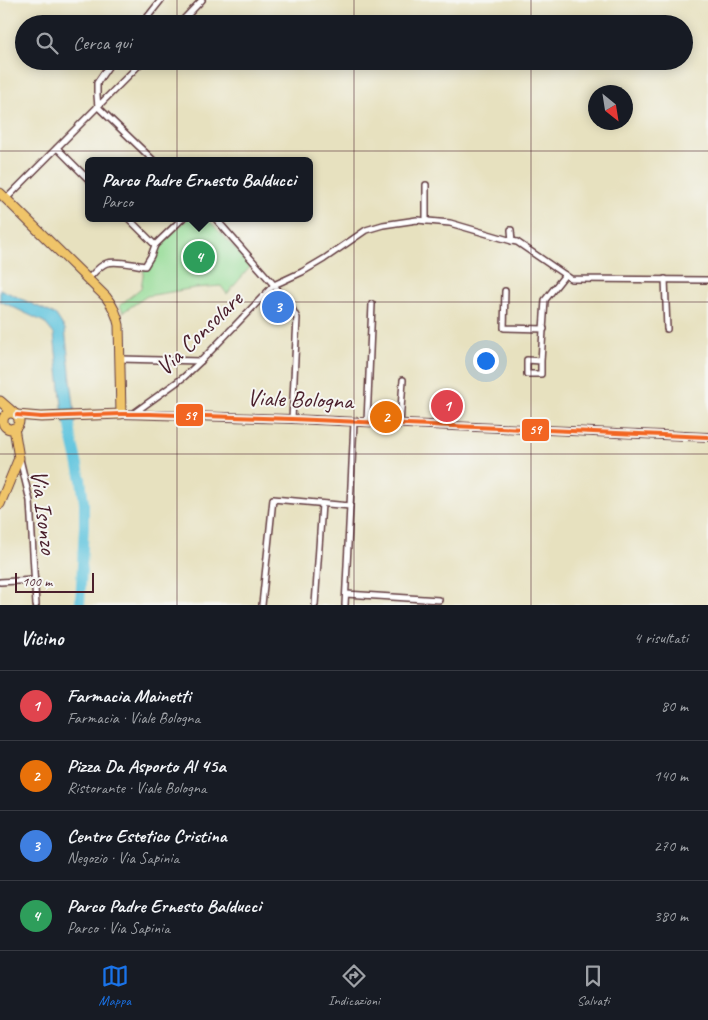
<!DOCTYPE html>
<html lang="it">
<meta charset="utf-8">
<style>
body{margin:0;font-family:Caveat,sans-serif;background:#20242c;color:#f1f3f6}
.compass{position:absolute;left:588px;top:85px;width:45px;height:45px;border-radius:50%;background:#171b24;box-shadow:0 2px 12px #0003;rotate:150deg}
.scale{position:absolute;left:15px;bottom:12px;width:79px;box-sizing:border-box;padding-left:5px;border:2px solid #4a1f2b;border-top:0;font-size:14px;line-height:18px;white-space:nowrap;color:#4a1f2b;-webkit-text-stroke:4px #f6f6f2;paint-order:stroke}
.you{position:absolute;left:485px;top:360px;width:18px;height:18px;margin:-12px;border:4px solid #fff;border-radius:50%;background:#1a73e8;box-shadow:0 0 0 8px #1a73e833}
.badge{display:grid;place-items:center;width:32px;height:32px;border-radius:50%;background:#1a73e8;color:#fff;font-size:16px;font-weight:700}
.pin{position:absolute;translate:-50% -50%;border:2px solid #fff;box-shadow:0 1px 5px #0006}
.popup{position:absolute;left:85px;top:157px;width:228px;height:65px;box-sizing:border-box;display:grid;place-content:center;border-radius:8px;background:#171b24;filter:drop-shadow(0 1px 4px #0005);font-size:16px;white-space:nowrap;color:#9ea1a6}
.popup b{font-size:19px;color:#f1f3f6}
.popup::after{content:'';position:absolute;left:50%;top:100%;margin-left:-10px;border:10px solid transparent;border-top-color:#171b24}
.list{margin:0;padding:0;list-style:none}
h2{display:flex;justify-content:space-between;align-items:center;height:65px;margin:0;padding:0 20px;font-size:21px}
h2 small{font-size:16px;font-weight:400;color:#9ea1a6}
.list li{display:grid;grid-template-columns:32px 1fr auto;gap:15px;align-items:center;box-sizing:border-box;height:70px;padding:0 20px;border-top:1px solid #363941}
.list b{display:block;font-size:19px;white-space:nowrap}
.list p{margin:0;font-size:16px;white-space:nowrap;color:#9ea1a6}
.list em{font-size:16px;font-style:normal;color:#9ea1a6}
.icon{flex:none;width:28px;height:28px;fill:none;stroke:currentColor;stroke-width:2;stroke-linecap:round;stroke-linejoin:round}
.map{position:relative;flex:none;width:708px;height:605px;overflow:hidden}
.search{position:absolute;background:#171b24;box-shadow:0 2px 12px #0003;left:15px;right:15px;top:15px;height:55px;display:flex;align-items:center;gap:12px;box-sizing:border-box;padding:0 18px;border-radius:28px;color:#9ea1a6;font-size:19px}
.sheet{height:345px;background:#171b24}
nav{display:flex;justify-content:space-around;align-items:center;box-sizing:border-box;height:70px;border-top:1px solid #363941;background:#171b24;font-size:14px;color:#9ea1a6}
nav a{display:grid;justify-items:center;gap:2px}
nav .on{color:#1a73e8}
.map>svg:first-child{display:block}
.green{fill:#94db95;stroke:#6f7d60}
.water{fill:#61c5de;stroke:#567284}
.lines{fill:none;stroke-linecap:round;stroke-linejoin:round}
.river{stroke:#61c5de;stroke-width:10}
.minor-casing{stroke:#623c41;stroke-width:8}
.secondary-casing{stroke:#623c41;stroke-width:10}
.primary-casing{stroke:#623c41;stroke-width:11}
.minor{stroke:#fff;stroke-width:5}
.secondary{stroke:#f9e7c3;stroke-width:8}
.primary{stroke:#efc469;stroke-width:9}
.bus-1-casing{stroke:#f6f6f2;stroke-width:8}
.bus-1{stroke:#f26522;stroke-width:4}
.grid{fill:none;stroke:#4a1f2b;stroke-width:1;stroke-opacity:0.55}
.labels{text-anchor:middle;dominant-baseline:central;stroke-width:4;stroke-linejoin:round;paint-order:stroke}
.street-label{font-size:24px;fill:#4a1f2b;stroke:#f6f6f2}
.line-badge{stroke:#f6f6f2;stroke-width:2}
.badge-label{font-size:14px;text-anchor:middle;font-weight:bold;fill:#fff}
</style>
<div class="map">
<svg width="708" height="605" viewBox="0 0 708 605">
<rect width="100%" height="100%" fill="#f6f6f2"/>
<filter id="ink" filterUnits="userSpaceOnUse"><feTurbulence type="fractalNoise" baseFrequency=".02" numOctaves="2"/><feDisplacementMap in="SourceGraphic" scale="10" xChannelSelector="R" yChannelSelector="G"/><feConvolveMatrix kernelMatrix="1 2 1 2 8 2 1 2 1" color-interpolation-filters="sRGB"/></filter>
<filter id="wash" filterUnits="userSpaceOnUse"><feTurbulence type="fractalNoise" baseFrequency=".0096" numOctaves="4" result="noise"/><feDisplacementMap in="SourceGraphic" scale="20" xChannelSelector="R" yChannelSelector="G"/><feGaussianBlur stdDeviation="1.12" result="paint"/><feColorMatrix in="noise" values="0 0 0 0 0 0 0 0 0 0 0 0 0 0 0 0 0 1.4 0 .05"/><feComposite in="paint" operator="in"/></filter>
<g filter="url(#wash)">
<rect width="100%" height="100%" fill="#e7e1bf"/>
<path class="green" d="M 188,218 L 207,218 L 251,266 L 227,294 L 221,286 L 195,288 L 147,296 L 123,312 L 120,305 L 141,288 L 144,269 L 149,269 L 158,248 Z"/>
<path class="water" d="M 0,289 L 56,315 L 65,329 L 76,423 L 64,424 L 54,334 L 44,322 L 0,301 Z"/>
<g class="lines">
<path class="river" d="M 68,411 L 72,439 L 81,479 L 84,503 L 84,526 L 80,605"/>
</g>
</g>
<g filter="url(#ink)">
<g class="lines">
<g class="minor-casing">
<g id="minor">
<path d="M 142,24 L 161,0"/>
<path d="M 179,24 L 202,0"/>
<path d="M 112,61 L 97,83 L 97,95 L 98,107 L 154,161"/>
<path d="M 57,148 L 89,180"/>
<path d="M 6,199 L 143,61"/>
<path d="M 128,218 L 155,245 L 183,218"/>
<path d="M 215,218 L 274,285 L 291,307 L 297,318 L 292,419"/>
<path d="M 426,221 L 426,185"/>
<path d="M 511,230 L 512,241"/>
<path d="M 88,279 C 93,274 100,265 107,263 C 118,260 134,265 145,266 L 151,256 L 155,245"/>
<path d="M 665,279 L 667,329"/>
<path d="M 505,291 L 504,328 L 544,329"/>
<path d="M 120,359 L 201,361"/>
<path d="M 541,361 L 541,374 L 527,374 L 527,360 L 541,361 L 545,300 L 565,275"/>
<path d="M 134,413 L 184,377 L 201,361 L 274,285 L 302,272 L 324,259 L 366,230 L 383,225 L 417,220 L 450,223 L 512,241 L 517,242 L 571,279 L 708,280"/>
<path d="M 367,422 L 372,304"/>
<path d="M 400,424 L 403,380"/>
<path d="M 20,459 L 30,501 L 36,605"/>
<path d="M 0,582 L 35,580"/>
<path d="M 346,594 L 439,600"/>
<path d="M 262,605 L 273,499 L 350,506 L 354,422"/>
<path d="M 315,605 L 322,504"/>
<path d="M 345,605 L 350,506"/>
</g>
</g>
<g class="secondary-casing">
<path id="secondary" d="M 121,414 L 292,419 L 708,437"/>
</g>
<g class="primary-casing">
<g id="primary">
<path d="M 0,193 L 106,297 C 113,306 117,314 119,325 L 121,414 L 41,417 L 17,415"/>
<path d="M 0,401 L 15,414"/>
<circle cx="11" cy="421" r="8"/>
<path d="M 0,504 L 19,458 L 14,428"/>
</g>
</g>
<use href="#minor" class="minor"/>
<use href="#secondary" class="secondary"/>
<use href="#primary" class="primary"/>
<g class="bus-1-casing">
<path id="bus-1" d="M 17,415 L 41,417 L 121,414 L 150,414 L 292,419 L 708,437"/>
</g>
<use href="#bus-1" class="bus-1"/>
</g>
</g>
<path class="grid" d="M 177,0 L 177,24M 354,0 L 354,24M 531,0 L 531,24M 177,61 L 177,605M 354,61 L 354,605M 531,61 L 531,605M 0,151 L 708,151M 0,302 L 708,302M 0,454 L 708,454"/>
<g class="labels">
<g class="street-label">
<text transform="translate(199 333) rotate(-44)">Via Consolare</text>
<text transform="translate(300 399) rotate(2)">Viale Bologna</text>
<text transform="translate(44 512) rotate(83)">Via Isonzo</text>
</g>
</g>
<g class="line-badge">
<rect x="175" y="403" width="29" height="24" rx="5" fill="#f26522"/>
<rect x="521" y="418" width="29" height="24" rx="5" fill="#f26522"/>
</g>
<g class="badge-label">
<text x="190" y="420">59</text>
<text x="535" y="434">59</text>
</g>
</svg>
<svg class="compass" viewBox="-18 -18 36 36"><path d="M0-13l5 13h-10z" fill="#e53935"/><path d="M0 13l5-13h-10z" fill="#9ea1a6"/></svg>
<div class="scale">100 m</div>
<div class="you"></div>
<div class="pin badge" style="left:447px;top:406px;background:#e0444e">1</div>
<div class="pin badge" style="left:386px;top:417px;background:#e8710a">2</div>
<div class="pin badge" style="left:278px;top:307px;background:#3f7fe0">3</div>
<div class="pin badge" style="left:199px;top:257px;background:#2e9e5b">4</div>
<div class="popup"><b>Parco Padre Ernesto Balducci</b>Parco</div>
<div class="search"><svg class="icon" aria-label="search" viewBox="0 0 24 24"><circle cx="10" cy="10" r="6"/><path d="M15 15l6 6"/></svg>Cerca qui</div>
</div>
<section class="sheet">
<h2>Vicino<small>4 risultati</small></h2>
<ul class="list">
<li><span class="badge" style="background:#e0444e">1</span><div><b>Farmacia Mainetti</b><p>Farmacia · Viale Bologna</p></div><em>80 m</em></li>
<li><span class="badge" style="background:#e8710a">2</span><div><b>Pizza Da Asporto Al 45a</b><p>Ristorante · Viale Bologna</p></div><em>140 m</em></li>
<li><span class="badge" style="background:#3f7fe0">3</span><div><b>Centro Estetico Cristina</b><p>Negozio · Via Sapinia</p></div><em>270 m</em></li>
<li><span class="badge" style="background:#2e9e5b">4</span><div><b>Parco Padre Ernesto Balducci</b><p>Parco · Via Sapinia</p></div><em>380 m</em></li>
</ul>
</section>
<nav>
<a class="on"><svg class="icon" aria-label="map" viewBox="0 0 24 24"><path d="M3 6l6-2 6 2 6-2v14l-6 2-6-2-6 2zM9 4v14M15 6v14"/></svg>Mappa</a>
<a><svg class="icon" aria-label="directions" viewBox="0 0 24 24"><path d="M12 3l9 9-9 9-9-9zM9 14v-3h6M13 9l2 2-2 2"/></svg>Indicazioni</a>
<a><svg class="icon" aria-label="saved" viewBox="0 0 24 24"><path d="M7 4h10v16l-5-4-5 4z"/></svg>Salvati</a>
</nav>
